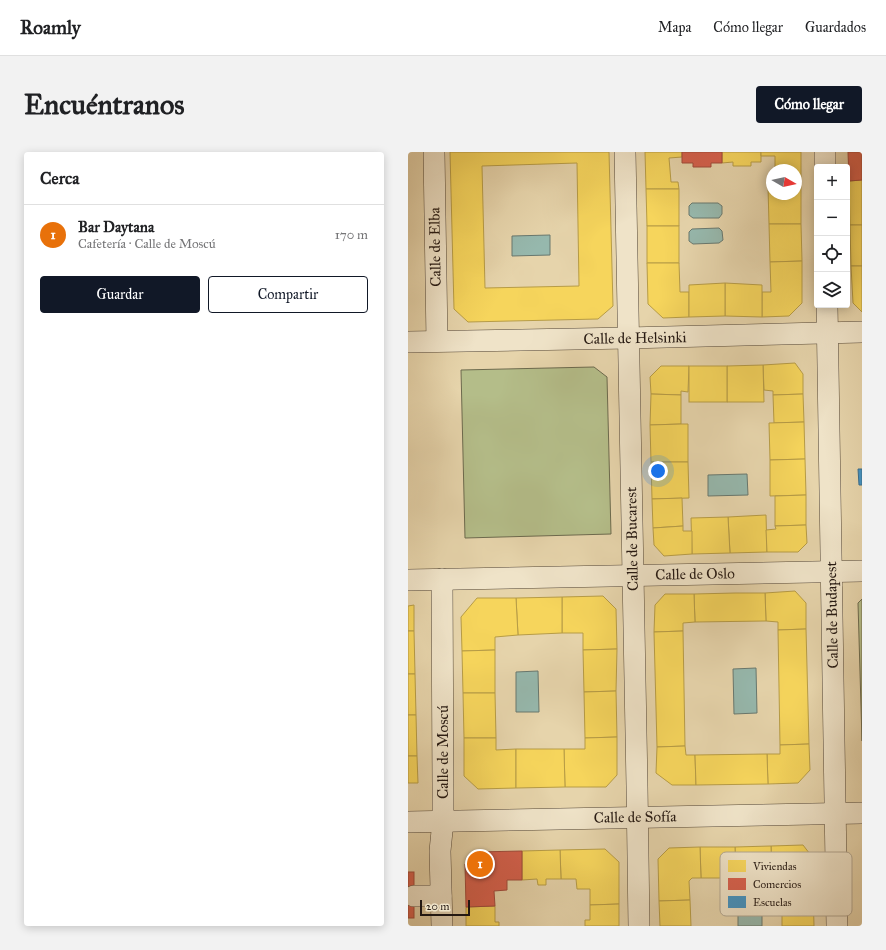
<!DOCTYPE html>
<html lang="es">
<meta charset="utf-8">
<style>
body{margin:0;font-family:"IM FELL Great Primer",serif;background:#f2f2f2;color:#202124}
.controls{position:absolute;right:12px;top:12px;display:grid;overflow:hidden;border-radius:4px;box-shadow:0 2px 10px #0003}
.controls button{width:36px;height:36px;display:grid;place-items:center;padding:0;border:0;border-bottom:1px solid #e0e0e0;background:#fff;color:#202124;font:20px sans-serif}
.compass{position:absolute;left:358px;top:12px;width:36px;height:36px;border-radius:50%;background:#fff;box-shadow:0 2px 10px #0003;rotate:99deg}
.scale{position:absolute;left:12px;bottom:10px;width:50px;box-sizing:border-box;padding-left:4px;border:2px solid #241812;border-top:0;font-size:11px;line-height:14px;white-space:nowrap;color:#241812;-webkit-text-stroke:3px #efe3c8;paint-order:stroke}
.you{position:absolute;left:250px;top:319px;width:14px;height:14px;margin:-10px;border:3px solid #fff;border-radius:50%;background:#1a73e8;box-shadow:0 0 0 6px #1a73e833}
.badge{display:grid;place-items:center;width:26px;height:26px;border-radius:50%;background:#111827;color:#fff;font-size:13px;font-weight:700}
.pin{position:absolute;translate:-50% -50%;border:2px solid #fff;box-shadow:0 1px 4px #0006}
.list{margin:0;padding:0;list-style:none}
h2{display:flex;justify-content:space-between;align-items:center;height:52px;margin:0;padding:0 16px;font-size:17px}
h2 small{font-size:13px;font-weight:400;color:#757577}
.list li{display:grid;grid-template-columns:26px 1fr auto;gap:12px;align-items:center;box-sizing:border-box;height:60px;padding:0 16px;border-top:1px solid #e0e0e0}
.list b{display:block;font-size:15px;white-space:nowrap}
.list p{margin:0;font-size:13px;white-space:nowrap;color:#757577}
.list em{font-size:13px;font-style:normal;color:#757577}
.actions{display:flex;gap:8px;padding:12px 16px}
.actions a{flex:1;padding:9px 0;border:1px solid #111827;border-radius:4px;text-align:center;font-size:14px;color:#111827}
.actions .main{background:#111827;color:#fff}
.icon{flex:none;width:22px;height:22px;fill:none;stroke:currentColor;stroke-width:2;stroke-linecap:round;stroke-linejoin:round}
.map{position:relative;flex:none;width:454px;height:774px;overflow:hidden;border-radius:4px}
header{display:flex;align-items:center;gap:24px;box-sizing:border-box;height:56px;padding:0 20px;background:#fff;border-bottom:1px solid #e0e0e0}
header strong{font-size:19px}
nav{display:flex;gap:22px;margin-inline-start:auto;font-size:14px}
.intro{display:flex;align-items:center;justify-content:space-between;box-sizing:border-box;height:96px;padding:0 24px}
h1{margin:0;font-size:28px}
.button{padding:10px 18px;border-radius:4px;background:#111827;color:#fff;font-size:14px;font-weight:700}
main{display:flex;gap:24px;padding:0 24px}
aside{flex:1;background:#fff;border-radius:4px;box-shadow:0 2px 10px #0003}
.map>svg:first-child{display:block}
.green{fill:#b4bd89;stroke:#6c6a4e}
.water{fill:#96b8ad;stroke:#68786f}
.homes{fill:#f6d55c;stroke:#b79c46;fill-rule:evenodd}
.shops{fill:#d6604d;stroke:#a14a3b}
.schools{fill:#4393c3;stroke:#3a6e8e}
.lines{fill:none;stroke-linecap:round;stroke-linejoin:round}
.minor-casing{stroke:#544738;stroke-width:22}
.minor{stroke:#efe3c8;stroke-width:21}
.labels{text-anchor:middle;dominant-baseline:central;stroke-width:4;stroke-linejoin:round;paint-order:stroke}
.street-label{font-size:15px;fill:#241812;stroke:#efe3c8}
.key{fill:#efe3c8;stroke:#b2a691;stroke-width:1}
.key-label{font-size:11px;fill:#241812}
</style>
<header>
<strong>Roamly</strong>
<nav><a>Mapa</a><a>Cómo llegar</a><a>Guardados</a></nav>
</header>
<div class="intro"><h1>Encuéntranos</h1><a class="button">Cómo llegar</a></div>
<main>
<aside>
<h2>Cerca<small></small></h2>
<ul class="list">
<li><span class="badge" style="background:#e8710a">1</span><div><b>Bar Daytana</b><p>Cafetería · Calle de Moscú</p></div><em>170 m</em></li>
</ul>
<div class="actions"><a class="main">Guardar</a><a>Compartir</a></div>
</aside>
<div class="map">
<svg width="454" height="774" viewBox="0 0 454 774">
<rect width="100%" height="100%" fill="#e6d4ab"/>
<filter id="stains"><feTurbulence type="fractalNoise" baseFrequency=".005" numOctaves="4"/><feColorMatrix values="0 0 0 0 .2 0 0 0 0 .09 0 0 0 0 .02 0 0 0 .5 -.17"/></filter>
<radialGradient id="worn" r=".72"><stop offset=".6" stop-color="#630" stop-opacity="0"/><stop offset="1" stop-color="#630" stop-opacity=".3"/></radialGradient>
<g class="green">
<path d="M 186,215 L 199,225 L 203,382 L 57,386 L 53,218 Z"/>
<path d="M 454,447 L 454,589 L 450,451 Z"/>
</g>
<g class="water">
<path d="M 284,51 L 310,51 L 314,54 L 314,62 L 311,66 L 285,66 L 281,63 L 281,54 Z"/>
<path d="M 311,76 L 314,79 L 315,88 L 311,91 L 285,92 L 281,89 L 281,80 L 284,77 Z"/>
<path d="M 142,83 L 142,103 L 104,104 L 104,84 Z"/>
<path d="M 339,322 L 340,343 L 300,344 L 300,323 Z"/>
<path d="M 348,516 L 349,561 L 326,562 L 325,517 Z"/>
<path d="M 130,519 L 131,560 L 108,560 L 108,520 Z"/>
<rect x="330" y="759" width="24" height="15"/>
</g>
<g class="homes">
<path d="M 42,0 L 201,0 L 205,154 L 190,167 L 60,170 L 46,157 ZM 169,11 L 171,134 L 77,136 L 74,14 Z"/>
<path d="M 237,0 L 274,0 L 274,5 L 261,6 L 263,30 L 270,30 L 271,37 L 238,37 Z"/>
<path d="M 314,0 L 353,0 L 353,10 L 343,10 L 343,14 L 325,14 L 325,10 L 314,11 Z"/>
<path d="M 353,0 L 393,0 L 393,34 L 388,34 L 388,18 L 367,18 L 367,4 L 353,4 Z"/>
<path d="M 454,28 L 454,73 L 442,73 L 441,29 Z"/>
<rect x="360" y="29" width="4" height="6"/>
<path d="M 388,34 L 393,34 L 393,72 L 361,72 L 360,35 L 364,35 L 364,42 L 388,42 Z"/>
<path d="M 238,37 L 271,37 L 271,74 L 239,74 Z"/>
<path d="M 361,72 L 393,72 L 394,109 L 362,110 Z"/>
<path d="M 442,73 L 454,73 L 454,114 L 443,114 Z"/>
<rect x="239" y="74" width="32" height="37"/>
<path d="M 394,109 L 394,151 L 381,164 L 354,165 L 354,140 L 363,140 L 362,110 Z"/>
<path d="M 239,111 L 271,111 L 272,140 L 281,140 L 281,165 L 255,166 L 240,152 Z"/>
<path d="M 443,114 L 454,114 L 454,160 L 445,151 Z"/>
<path d="M 317,131 L 354,133 L 354,165 L 317,164 Z"/>
<path d="M 317,131 L 317,164 L 281,165 L 281,133 Z"/>
<path d="M 387,211 L 395,222 L 395,242 L 365,243 L 365,239 L 356,238 L 355,213 Z"/>
<path d="M 355,213 L 356,250 L 319,250 L 319,214 Z"/>
<path d="M 253,214 L 281,214 L 280,240 L 273,239 L 273,243 L 243,242 L 242,225 Z"/>
<rect x="281" y="214" width="38" height="36"/>
<path d="M 243,242 L 273,243 L 273,272 L 242,273 Z"/>
<path d="M 395,242 L 396,270 L 366,271 L 365,243 Z"/>
<path d="M 396,270 L 397,307 L 362,308 L 361,271 Z"/>
<path d="M 273,272 L 280,272 L 280,310 L 243,310 L 242,273 Z"/>
<path d="M 397,307 L 398,343 L 362,344 L 362,308 Z"/>
<path d="M 243,310 L 280,310 L 281,346 L 244,347 Z"/>
<path d="M 398,343 L 398,373 L 367,374 L 367,344 Z"/>
<path d="M 274,346 L 275,374 L 245,376 L 244,347 Z"/>
<path d="M 358,363 L 359,400 L 322,401 L 320,365 Z"/>
<path d="M 320,365 L 322,401 L 284,402 L 283,366 Z"/>
<path d="M 398,373 L 399,391 L 390,400 L 359,400 L 358,378 L 368,377 L 367,374 Z"/>
<path d="M 275,374 L 275,379 L 284,379 L 284,402 L 256,404 L 246,393 L 245,376 Z"/>
<path d="M 387,439 L 398,451 L 398,477 L 370,478 L 370,470 L 358,469 L 357,441 Z"/>
<path d="M 327,441 L 357,441 L 358,469 L 287,470 L 286,442 Z"/>
<path d="M 257,442 L 286,442 L 287,470 L 275,471 L 275,479 L 246,480 L 247,453 Z"/>
<path d="M 195,444 L 208,457 L 209,497 L 175,498 L 175,481 L 154,481 L 154,445 Z"/>
<path d="M 154,445 L 154,481 L 110,483 L 108,446 Z"/>
<path d="M 69,446 L 108,446 L 110,483 L 87,485 L 87,498 L 54,499 L 53,465 Z"/>
<path d="M 6,453 L 6,479 L 0,479 L 0,454 Z"/>
<path d="M 398,477 L 401,592 L 372,593 L 370,478 Z"/>
<path d="M 0,479 L 6,479 L 7,522 L 0,522 Z"/>
<path d="M 275,479 L 277,594 L 249,595 L 246,480 Z"/>
<path d="M 209,497 L 208,539 L 176,540 L 175,498 Z"/>
<path d="M 87,498 L 87,541 L 55,541 L 54,499 Z"/>
<path d="M 0,522 L 7,522 L 8,563 L 0,563 Z"/>
<path d="M 208,539 L 209,585 L 177,586 L 176,540 Z"/>
<path d="M 55,541 L 87,541 L 88,586 L 56,586 Z"/>
<path d="M 0,563 L 8,563 L 9,604 L 0,604 Z"/>
<path d="M 209,585 L 209,623 L 198,635 L 157,635 L 156,597 L 177,597 L 177,586 Z"/>
<path d="M 56,586 L 88,586 L 88,598 L 108,597 L 108,636 L 70,637 L 56,624 Z"/>
<path d="M 401,592 L 402,618 L 390,631 L 360,632 L 359,602 L 372,602 L 372,593 Z"/>
<path d="M 277,594 L 278,603 L 287,603 L 288,633 L 264,633 L 248,621 L 249,595 Z"/>
<path d="M 108,597 L 156,597 L 157,635 L 108,636 Z"/>
<path d="M 359,602 L 360,632 L 288,633 L 287,603 Z"/>
<path d="M 0,604 L 9,604 L 10,631 L 0,631 Z"/>
<path d="M 395,693 L 405,706 L 405,736 L 374,737 L 373,729 L 371,726 L 364,725 L 363,694 Z"/>
<path d="M 363,694 L 364,725 L 328,726 L 327,695 Z"/>
<path d="M 292,695 L 327,695 L 328,726 L 293,726 Z"/>
<path d="M 292,695 L 293,726 L 284,726 L 281,729 L 282,748 L 251,749 L 250,707 L 261,696 Z"/>
<path d="M 197,697 L 211,710 L 211,752 L 182,753 L 182,737 L 169,737 L 168,727 L 153,727 L 152,698 Z"/>
<path d="M 152,698 L 153,727 L 138,727 L 138,733 L 130,733 L 129,727 L 114,728 L 114,699 Z"/>
<path d="M 405,736 L 406,774 L 374,774 L 374,737 Z"/>
<path d="M 282,748 L 283,774 L 252,774 L 251,749 Z"/>
<path d="M 211,752 L 211,774 L 177,774 L 177,768 L 182,768 L 182,753 Z"/>
<path d="M 87,754 L 87,770 L 91,770 L 91,774 L 58,774 L 58,755 Z"/>
</g>
<g class="shops">
<path d="M 274,0 L 314,0 L 314,11 L 303,11 L 303,15 L 285,15 L 285,11 L 274,11 Z"/>
<path d="M 440,0 L 454,0 L 454,28 L 441,29 Z"/>
<path d="M 114,699 L 114,728 L 99,728 L 99,738 L 86,739 L 87,754 L 58,755 L 57,712 L 69,700 Z"/>
<rect x="0" y="720" width="6" height="46"/>
</g>
<path class="schools" d="M 450,317 L 454,317 L 454,333 L 451,333 Z"/>
<g class="lines">
<g class="minor-casing">
<g id="minor">
<path d="M 26,0 L 29,189"/>
<path d="M 217,0 L 229,634 L 231,774"/>
<path d="M 417,0 L 417,15"/>
<path d="M 419,153 L 429,774"/>
<path d="M 0,190 L 220,186 L 454,180"/>
<path d="M 34,427 L 35,637 L 35,669 L 32,699 L 34,774"/>
<path d="M 0,428 L 454,419"/>
<path d="M 0,670 L 454,661"/>
<path d="M 6,744 L 33,744"/>
</g>
</g>
<use href="#minor" class="minor"/>
</g>
<g class="labels">
<g class="street-label">
<text transform="translate(27 95) rotate(-91)">Calle de Elba</text>
<text transform="translate(227 186) rotate(-1)">Calle de Helsinki</text>
<text transform="translate(224 387) rotate(-91)">Calle de Bucarest</text>
<text transform="translate(287 422) rotate(-1)">Calle de Oslo</text>
<text transform="translate(424 463) rotate(-91)">Calle de Budapest</text>
<text transform="translate(35 600) rotate(-90)">Calle de Moscú</text>
<text transform="translate(227 665) rotate(-1)">Calle de Sofía</text>
</g>
</g>
<rect x="312" y="700" width="132" height="64" rx="6" class="key"/>
<rect x="320" y="708" width="18" height="12" fill="#f6d55c"/>
<rect x="320" y="726" width="18" height="12" fill="#d6604d"/>
<rect x="320" y="744" width="18" height="12" fill="#4393c3"/>
<g class="key-label">
<text x="345" y="718">Viviendas</text>
<text x="345" y="736">Comercios</text>
<text x="345" y="754">Escuelas</text>
</g>
<rect width="100%" height="100%" filter="url(#stains)"/>
<rect width="100%" height="100%" fill="url(#worn)"/>
</svg>
<div class="controls">
<button>+</button>
<button>−</button>
<button><svg class="icon" aria-label="locate" viewBox="0 0 24 24"><circle cx="12" cy="12" r="6"/><path d="M12 2v4M12 18v4M2 12h4M18 12h4"/></svg></button>
<button><svg class="icon" aria-label="layers" viewBox="0 0 24 24"><path d="M12 4l9 5-9 5-9-5zM3 14l9 5 9-5"/></svg></button>
</div>
<svg class="compass" viewBox="-18 -18 36 36"><path d="M0-13l5 13h-10z" fill="#e53935"/><path d="M0 13l5-13h-10z" fill="#757577"/></svg>
<div class="scale">20 m</div>
<div class="you"></div>
<div class="pin badge" style="left:72px;top:712px;background:#e8710a">1</div>
</div>
</main>
